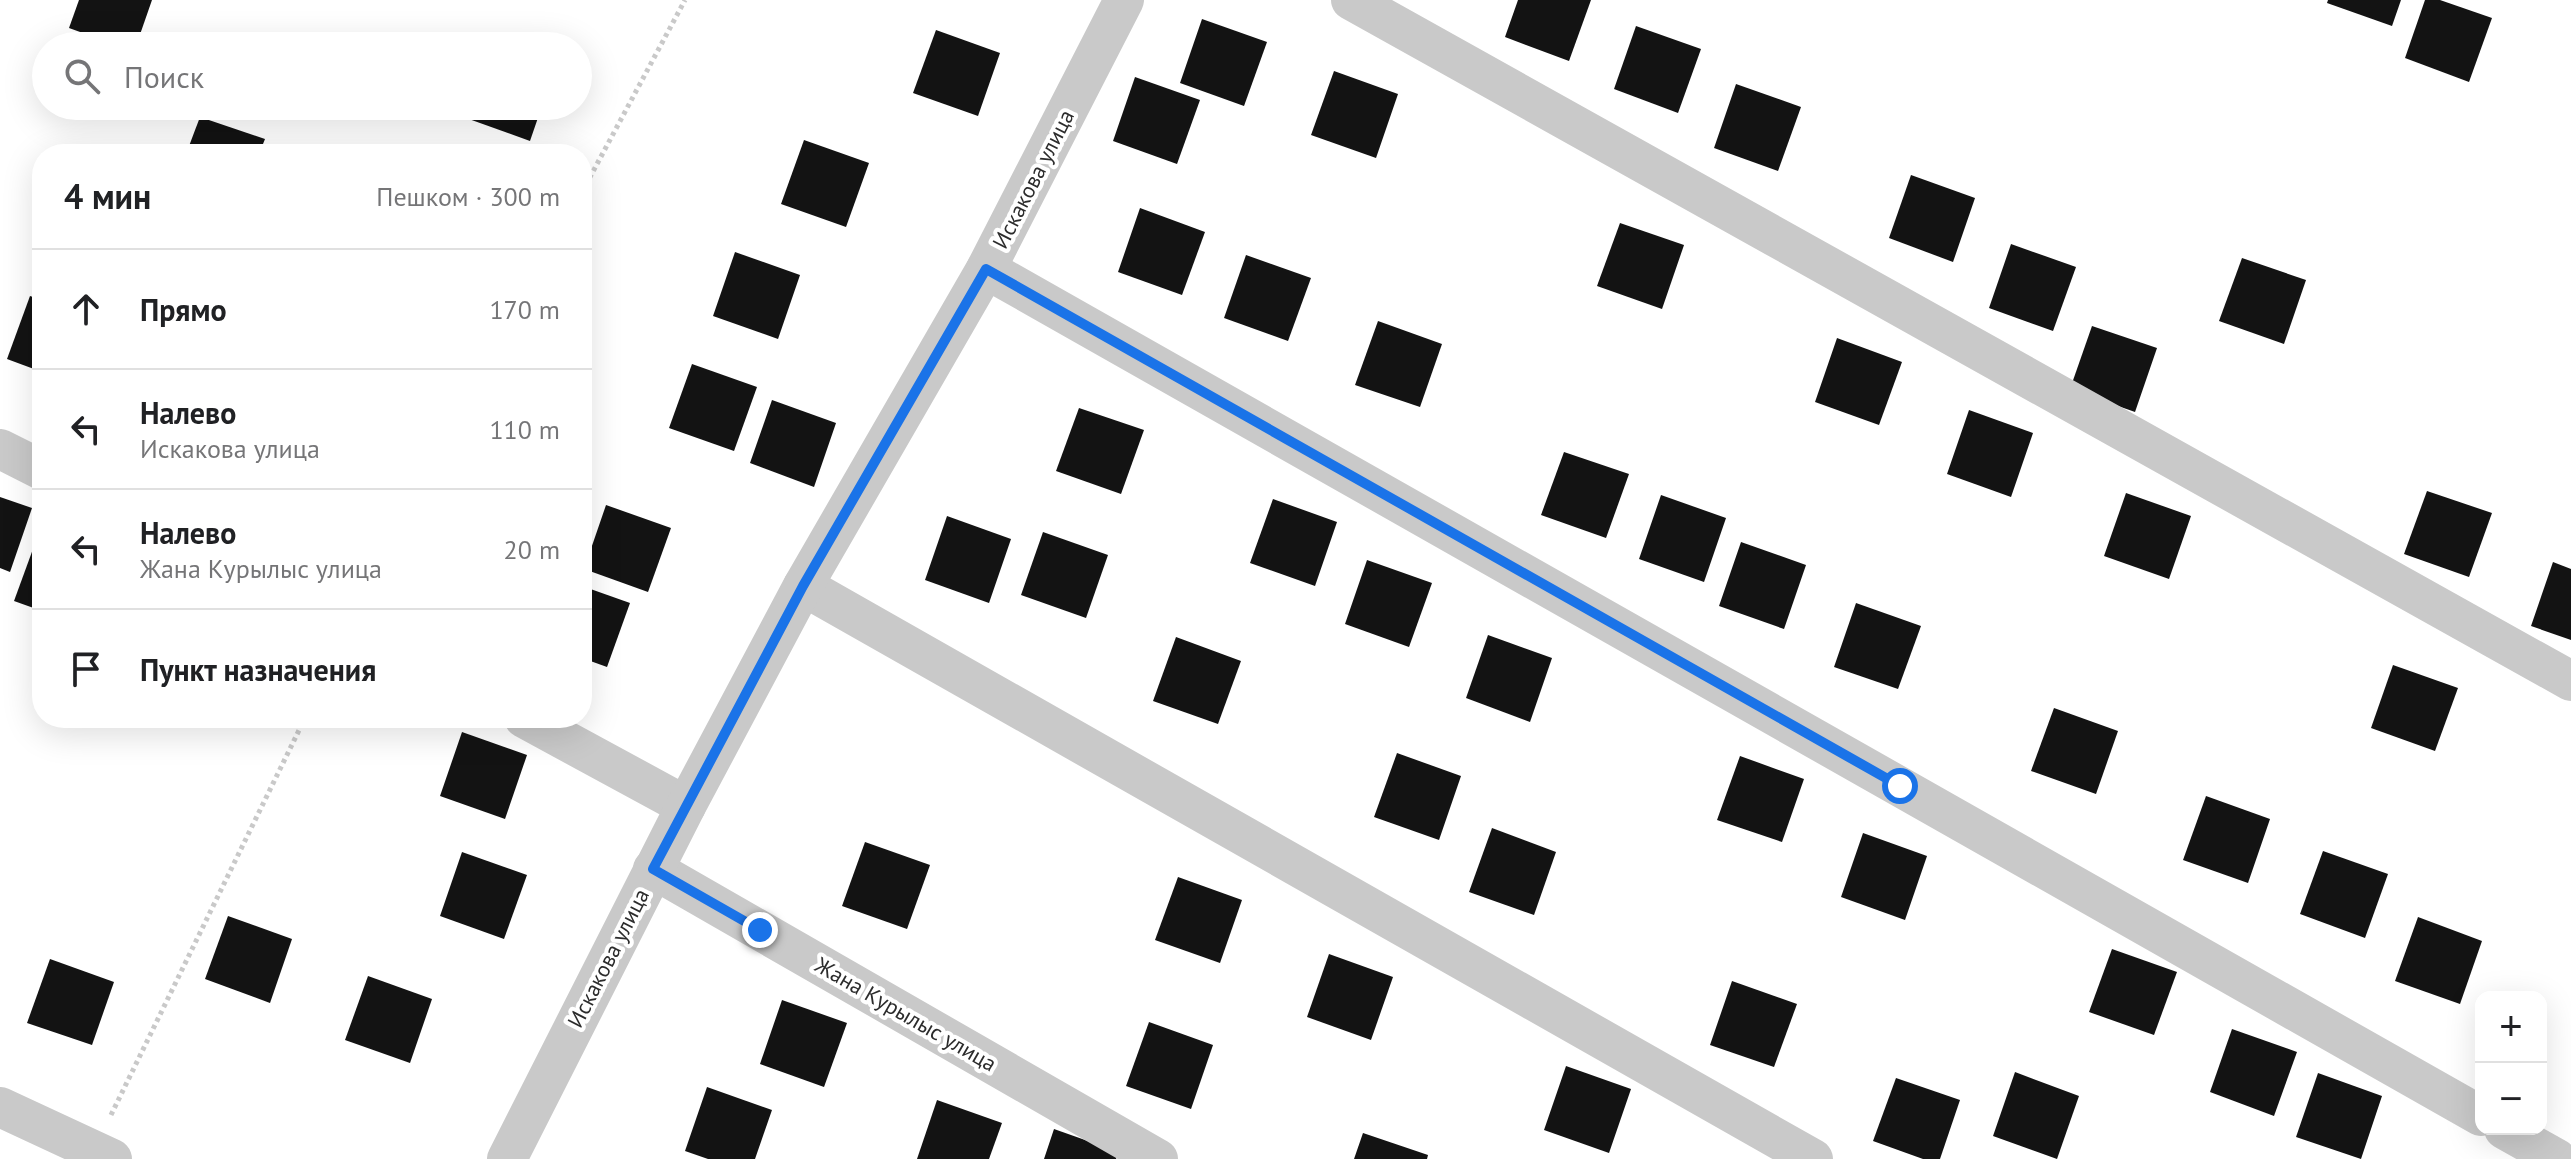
<!DOCTYPE html>
<html lang="ru">
<meta charset="utf-8">
<style>
body{margin:0;font-family:"PT Sans",sans-serif;background:#f6f6f6;color:#202124}
.controls{position:absolute;right:24px;bottom:24px;display:grid;overflow:hidden;border-radius:16px;box-shadow:0 8px 32px #0002}
.controls button{width:72px;height:72px;display:grid;place-items:center;padding:0;border:0;border-bottom:2px solid #e0e0e0;background:#fff;color:#202124;font:40px sans-serif}
.stop{position:absolute;width:24px;height:24px;margin:-18px;border:6px solid #1a73e8;border-radius:50%;background:#fff}
.stop.end{background:#1a73e8;border-color:#fff;box-shadow:0 2px 8px #0008}
.list{margin:0;padding:0;list-style:none}
h2{display:flex;justify-content:space-between;align-items:center;height:104px;margin:0;padding:0 32px;font-size:34px}
h2 small{font-size:26px;font-weight:400;color:#757577}
.list li{display:grid;grid-template-columns:52px 1fr auto;gap:24px;align-items:center;box-sizing:border-box;height:120px;padding:0 32px;border-top:2px solid #e0e0e0}
.list b{display:block;font-size:30px;white-space:nowrap}
.list p{margin:0;font-size:26px;white-space:nowrap;color:#757577}
.list em{font-size:26px;font-style:normal;color:#757577}
.icon{flex:none;width:44px;height:44px;fill:none;stroke:currentColor;stroke-width:2;stroke-linecap:round;stroke-linejoin:round}
.map{position:relative;flex:none;width:2571px;height:1159px;overflow:hidden}
.search{position:absolute;background:#fff;box-shadow:0 8px 32px #0002;left:32px;top:32px;width:560px;height:88px;display:flex;align-items:center;gap:20px;box-sizing:border-box;padding:0 28px;border-radius:44px;color:#757577;font-size:30px}
.panel{position:absolute;background:#fff;box-shadow:0 8px 32px #0002;left:32px;top:144px;width:560px;height:584px;border-radius:32px}
.map>svg:first-child{display:block}
.building{fill:#131313}
.lines{fill:none;stroke-linecap:round;stroke-linejoin:round}
.path{stroke:#c9c9c9;stroke-width:5;stroke-dasharray:4 4;stroke-linecap:butt}
.minor{stroke:#c9c9c9;stroke-width:40}
.route{stroke:#1a73e8;stroke-width:10}
.labels{text-anchor:middle;dominant-baseline:central;stroke-width:8;stroke-linejoin:round;paint-order:stroke}
.street-label{font-size:22px;fill:#2c2c2c;stroke:#fff}
</style>
<div class="map">
<svg width="2571" height="1159" viewBox="0 0 2571 1159">
<rect width="100%" height="100%" fill="#fff"/>
<g class="building">
<path d="M 79,0 L 152,0 L 136,46 L 119,46 L 69,28 Z"/>
<path d="M 1518,0 L 1591,0 L 1569,61 L 1505,37 Z"/>
<path d="M 2328,0 L 2401,0 L 2392,26 L 2327,3 Z"/>
<path d="M 2425,0 L 2440,0 L 2492,18 L 2469,82 L 2405,58 Z"/>
<path d="M 1202,19 L 1267,42 L 1244,106 L 1180,83 Z"/>
<path d="M 1636,26 L 1701,49 L 1678,113 L 1614,89 Z"/>
<path d="M 936,30 L 1000,53 L 978,116 L 913,93 Z"/>
<path d="M 1334,71 L 1398,94 L 1376,158 L 1311,135 Z"/>
<path d="M 1135,77 L 1200,100 L 1177,164 L 1113,141 Z"/>
<path d="M 1736,84 L 1801,107 L 1778,171 L 1714,148 Z"/>
<path d="M 470,106 L 542,106 L 530,141 L 466,118 Z"/>
<path d="M 200,117 L 265,139 L 259,154 L 186,154 Z"/>
<path d="M 804,140 L 869,163 L 846,227 L 781,204 Z"/>
<path d="M 1911,175 L 1975,198 L 1953,262 L 1889,238 Z"/>
<path d="M 1140,208 L 1205,232 L 1182,295 L 1118,272 Z"/>
<path d="M 1620,223 L 1684,245 L 1662,309 L 1597,286 Z"/>
<path d="M 2011,244 L 2076,267 L 2053,331 L 1989,308 Z"/>
<path d="M 735,252 L 800,275 L 778,339 L 713,316 Z"/>
<path d="M 1246,255 L 1311,278 L 1288,341 L 1224,318 Z"/>
<path d="M 2242,258 L 2306,280 L 2284,344 L 2219,321 Z"/>
<path d="M 30,296 L 42,300 L 42,372 L 7,359 Z"/>
<path d="M 1378,321 L 1442,344 L 1420,407 L 1355,385 Z"/>
<path d="M 2092,326 L 2157,348 L 2135,412 L 2070,389 Z"/>
<path d="M 1837,338 L 1902,362 L 1879,425 L 1815,402 Z"/>
<path d="M 692,364 L 757,387 L 734,451 L 669,428 Z"/>
<path d="M 772,400 L 836,423 L 814,487 L 750,463 Z"/>
<path d="M 1079,408 L 1144,430 L 1121,494 L 1056,471 Z"/>
<path d="M 1969,410 L 2033,433 L 2011,497 L 1947,474 Z"/>
<path d="M 1564,452 L 1629,474 L 1606,538 L 1541,515 Z"/>
<path d="M 2427,491 L 2492,513 L 2469,577 L 2404,554 Z"/>
<path d="M 2126,493 L 2191,516 L 2169,579 L 2104,556 Z"/>
<path d="M 1661,495 L 1726,518 L 1704,582 L 1639,559 Z"/>
<path d="M 0,497 L 32,508 L 10,572 L 0,568 Z"/>
<path d="M 1273,499 L 1337,522 L 1315,586 L 1250,563 Z"/>
<path d="M 606,505 L 671,528 L 648,592 L 584,569 Z"/>
<path d="M 947,516 L 1011,539 L 989,603 L 925,580 Z"/>
<path d="M 1043,532 L 1108,555 L 1086,618 L 1021,595 Z"/>
<path d="M 37,538 L 42,540 L 42,611 L 14,601 Z"/>
<path d="M 1741,542 L 1806,565 L 1784,629 L 1719,606 Z"/>
<path d="M 1367,560 L 1432,583 L 1409,647 L 1345,624 Z"/>
<path d="M 2553,562 L 2571,569 L 2571,640 L 2531,626 Z"/>
<path d="M 582,586 L 630,603 L 607,667 L 582,658 Z"/>
<path d="M 1856,603 L 1921,626 L 1898,689 L 1834,667 Z"/>
<path d="M 1488,635 L 1552,658 L 1530,722 L 1466,698 Z"/>
<path d="M 1176,637 L 1241,661 L 1218,724 L 1153,701 Z"/>
<path d="M 2393,665 L 2458,688 L 2435,751 L 2371,728 Z"/>
<path d="M 2054,708 L 2118,731 L 2096,794 L 2031,771 Z"/>
<path d="M 462,732 L 527,755 L 505,819 L 440,796 Z"/>
<path d="M 1397,753 L 1461,776 L 1439,840 L 1374,817 Z"/>
<path d="M 1740,756 L 1804,779 L 1782,842 L 1717,820 Z"/>
<path d="M 2206,796 L 2270,819 L 2248,883 L 2183,860 Z"/>
<path d="M 1492,828 L 1556,852 L 1534,915 L 1469,892 Z"/>
<path d="M 1863,833 L 1927,856 L 1905,920 L 1841,897 Z"/>
<path d="M 865,842 L 930,865 L 907,929 L 842,906 Z"/>
<path d="M 2323,851 L 2388,874 L 2365,938 L 2300,914 Z"/>
<path d="M 462,852 L 527,875 L 504,939 L 440,916 Z"/>
<path d="M 1178,877 L 1242,900 L 1220,963 L 1155,940 Z"/>
<path d="M 228,916 L 292,939 L 270,1003 L 205,979 Z"/>
<path d="M 2418,917 L 2482,941 L 2460,1004 L 2395,981 Z"/>
<path d="M 2112,949 L 2177,972 L 2154,1035 L 2089,1012 Z"/>
<path d="M 1329,954 L 1393,977 L 1371,1040 L 1307,1017 Z"/>
<path d="M 50,959 L 114,982 L 92,1045 L 27,1023 Z"/>
<path d="M 368,976 L 432,999 L 410,1063 L 345,1040 Z"/>
<path d="M 1732,981 L 1797,1004 L 1774,1067 L 1710,1045 Z"/>
<path d="M 782,1000 L 847,1023 L 824,1087 L 760,1064 Z"/>
<path d="M 1149,1022 L 1213,1045 L 1191,1109 L 1126,1086 Z"/>
<path d="M 2232,1029 L 2297,1052 L 2274,1116 L 2210,1092 Z"/>
<path d="M 1566,1066 L 1631,1089 L 1609,1153 L 1544,1130 Z"/>
<path d="M 2015,1072 L 2079,1096 L 2057,1159 L 1993,1136 Z"/>
<path d="M 2318,1073 L 2382,1096 L 2361,1159 L 2296,1137 Z"/>
<path d="M 1896,1078 L 1960,1100 L 1940,1159 L 1923,1159 L 1873,1141 Z"/>
<path d="M 707,1087 L 772,1110 L 755,1159 L 708,1159 L 685,1151 Z"/>
<path d="M 937,1100 L 1002,1123 L 989,1159 L 917,1159 Z"/>
<path d="M 1054,1129 L 1119,1152 L 1116,1159 L 1044,1159 Z"/>
<path d="M 1363,1133 L 1428,1155 L 1427,1159 L 1354,1159 Z"/>
</g>
<g class="lines">
<g class="path">
<path d="M 582,192 L 685,0"/>
<path d="M 111,1115 L 305,718"/>
</g>
<g class="minor">
<path d="M 1351,0 L 2571,681"/>
<path d="M 986,269 L 2481,1116"/>
<path d="M 0,449 L 42,470"/>
<path d="M 803,586 L 1813,1159"/>
<path d="M 524,718 L 686,806"/>
<path d="M 653,869 L 1158,1159"/>
<path d="M 0,1107 L 112,1159"/>
<path d="M 2504,1129 L 2557,1159"/>
<path d="M 507,1159 L 686,806 L 803,586 L 986,269 L 1124,0"/>
</g>
</g>
<g class="lines">
<path class="route" d="M 760,930 L 653,869 L 803,586 L 986,269 L 1900,786"/>
</g>
<g class="labels">
<g class="street-label">
<text transform="translate(1033 179) rotate(-63)">Искакова улица</text>
<text transform="translate(608 958) rotate(-63)">Искакова улица</text>
<text transform="translate(906 1014) rotate(30)">Жана Курылыс улица</text>
</g>
</g>
</svg>
<div class="controls">
<button>+</button>
<button>−</button>
</div>
<div class="stop" style="left:1900px;top:786px"></div>
<div class="stop end" style="left:760px;top:930px"></div>
<div class="search"><svg class="icon" aria-label="search" viewBox="0 0 24 24"><circle cx="10" cy="10" r="6"/><path d="M15 15l6 6"/></svg>Поиск</div>
<section class="panel">
<h2>4 мин<small>Пешком · 300 m</small></h2>
<ul class="list">
<li><svg class="icon" aria-label="ahead" viewBox="0 0 24 24"><path d="M12 20V5M6 11l6-6 6 6"/></svg><div><b>Прямо</b></div><em>170 m</em></li>
<li><svg class="icon" aria-label="left" viewBox="0 0 24 24"><path d="M17 20v-9H6M10 6l-5 5 5 5"/></svg><div><b>Налево</b><p>Искакова улица</p></div><em>110 m</em></li>
<li><svg class="icon" aria-label="left" viewBox="0 0 24 24"><path d="M17 20v-9H6M10 6l-5 5 5 5"/></svg><div><b>Налево</b><p>Жана Курылыс улица</p></div><em>20 m</em></li>
<li><svg class="icon" aria-label="arrive" viewBox="0 0 24 24"><path d="M6 21V4h12l-3 4 3 4H6"/></svg><div><b>Пункт назначения</b></div></li>
</ul>
</section>
</div>
